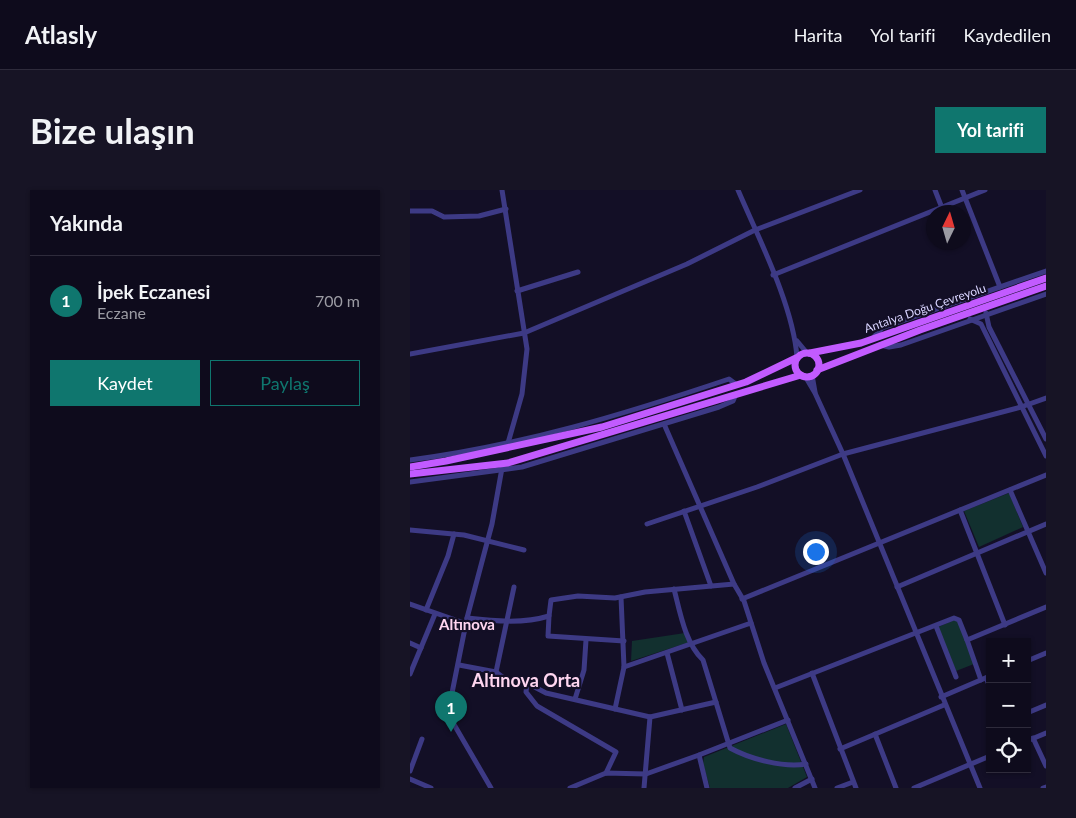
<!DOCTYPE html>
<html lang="tr">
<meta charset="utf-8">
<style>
body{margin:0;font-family:Lato,sans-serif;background:#171425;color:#f1f3f6}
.controls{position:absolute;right:15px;bottom:15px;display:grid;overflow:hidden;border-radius:0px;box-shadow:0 1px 4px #0004}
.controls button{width:45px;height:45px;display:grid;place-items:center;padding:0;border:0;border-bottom:1px solid #2e2b3b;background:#0e0b1c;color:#f1f3f6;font:25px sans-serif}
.compass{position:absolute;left:516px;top:15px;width:45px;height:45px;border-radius:50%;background:#0e0b1c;box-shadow:0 1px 4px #0004;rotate:5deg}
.you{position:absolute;left:405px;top:361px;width:18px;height:18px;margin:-12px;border:4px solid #fff;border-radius:50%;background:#1a73e8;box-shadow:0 0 0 8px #1a73e833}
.badge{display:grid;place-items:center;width:32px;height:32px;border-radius:50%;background:#0f766e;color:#fff;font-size:16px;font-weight:700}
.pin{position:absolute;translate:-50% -41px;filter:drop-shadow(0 1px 2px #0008)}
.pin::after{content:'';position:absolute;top:26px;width:18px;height:15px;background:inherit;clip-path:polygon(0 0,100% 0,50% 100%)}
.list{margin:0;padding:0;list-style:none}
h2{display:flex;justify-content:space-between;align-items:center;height:65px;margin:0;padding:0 20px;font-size:21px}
h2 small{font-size:16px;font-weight:400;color:#9b9ba3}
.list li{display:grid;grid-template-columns:32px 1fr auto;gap:15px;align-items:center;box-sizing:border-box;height:90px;padding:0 20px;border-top:1px solid #2e2b3b}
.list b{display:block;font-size:19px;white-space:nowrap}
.list p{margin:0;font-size:16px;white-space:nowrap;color:#9b9ba3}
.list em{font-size:16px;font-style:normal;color:#9b9ba3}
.actions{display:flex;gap:10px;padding:15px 20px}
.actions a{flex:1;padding:11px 0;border:1px solid #0f766e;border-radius:0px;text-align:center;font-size:18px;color:#0f766e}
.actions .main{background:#0f766e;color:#fff}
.icon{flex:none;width:28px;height:28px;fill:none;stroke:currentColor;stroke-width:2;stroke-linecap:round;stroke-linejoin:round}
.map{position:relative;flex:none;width:636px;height:598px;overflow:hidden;border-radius:0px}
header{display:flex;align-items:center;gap:30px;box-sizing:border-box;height:70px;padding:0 25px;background:#0e0b1c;border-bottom:1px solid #2e2b3b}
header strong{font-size:24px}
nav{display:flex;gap:28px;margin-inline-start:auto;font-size:18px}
.intro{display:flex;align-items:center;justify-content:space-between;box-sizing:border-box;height:120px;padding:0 30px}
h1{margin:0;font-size:35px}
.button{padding:12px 22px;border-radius:0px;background:#0f766e;color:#fff;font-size:18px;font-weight:700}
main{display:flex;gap:30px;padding:0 30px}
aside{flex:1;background:#0e0b1c;border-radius:0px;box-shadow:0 1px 4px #0004}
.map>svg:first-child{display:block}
.green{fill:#12302f}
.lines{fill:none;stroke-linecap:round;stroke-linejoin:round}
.minor{stroke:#3d3a85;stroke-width:5}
.major{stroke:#c25bff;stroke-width:7}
.labels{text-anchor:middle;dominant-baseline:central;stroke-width:4.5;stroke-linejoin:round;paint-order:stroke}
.street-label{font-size:12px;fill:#d9d4ff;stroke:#130f26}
.quarter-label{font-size:15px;font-weight:bold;fill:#ffd6f0;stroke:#130f26}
.district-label{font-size:18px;font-weight:bold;fill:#ffd6f0;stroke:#130f26}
</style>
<header>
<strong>Atlasly</strong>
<nav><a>Harita</a><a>Yol tarifi</a><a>Kaydedilen</a></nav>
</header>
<div class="intro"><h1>Bize ulaşın</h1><a class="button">Yol tarifi</a></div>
<main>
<aside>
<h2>Yakında<small></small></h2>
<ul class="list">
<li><span class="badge">1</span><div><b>İpek Eczanesi</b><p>Eczane</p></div><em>700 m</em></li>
</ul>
<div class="actions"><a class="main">Kaydet</a><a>Paylaş</a></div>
</aside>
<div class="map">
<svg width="636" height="598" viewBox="0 0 636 598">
<rect width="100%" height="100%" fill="#130f26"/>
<g class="green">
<path d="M 599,303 L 613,337 L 569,357 L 554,321 Z"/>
<path d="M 547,429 L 564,474 L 546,481 L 528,437 Z"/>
<path d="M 275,443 L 280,452 L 221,471 L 222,451 Z"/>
<path d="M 376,534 L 397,587 L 378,598 L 300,598 L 293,574 L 294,567 Z"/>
</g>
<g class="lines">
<g class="minor">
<path d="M 92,0 L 117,159 L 112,204 L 98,253"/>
<path d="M 328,0 C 349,49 383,115 387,167"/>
<path d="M 525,0 L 532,18"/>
<path d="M 552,0 L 590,97"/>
<path d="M 0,21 L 22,21 L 34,27 L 69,26 L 96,19"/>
<path d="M 363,85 L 575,0"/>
<path d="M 107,101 L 168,82"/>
<path d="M 576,123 L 579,137 L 636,249"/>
<path d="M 560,129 L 571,134 L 636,266"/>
<path d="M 463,148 L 472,138 L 636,81"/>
<path d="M 387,151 L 397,163"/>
<path d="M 470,155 L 479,157 L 491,155 L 636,104"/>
<path d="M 0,164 L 114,143 L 277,74 L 345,40 L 450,0"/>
<path d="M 402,185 L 405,202"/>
<path d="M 395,186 L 405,203 L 433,264 L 570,598"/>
<path d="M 254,234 L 324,394"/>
<path d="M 0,270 C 110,256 215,224 319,189 L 327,195"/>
<path d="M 0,292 L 112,277 L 309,217 L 323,211 L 326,204"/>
<path d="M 600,300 L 636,383"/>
<path d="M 550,320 L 595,435"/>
<path d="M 274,321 L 301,396"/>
<path d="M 237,334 L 347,297 L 433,264 L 611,217 L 636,208"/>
<path d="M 0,340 L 54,345 L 114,360"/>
<path d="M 487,397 L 636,334"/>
<path d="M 264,399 C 270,422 275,453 293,470 L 320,558 C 340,569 374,578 396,574"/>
<path d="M 332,409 L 636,285"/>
<path d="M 0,414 L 57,434"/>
<path d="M 16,420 L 38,366 L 44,344"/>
<path d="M 139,426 L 138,446 L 214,451"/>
<path d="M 57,428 C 84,431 113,434 139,426 L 141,410 L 168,406 L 205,408 L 235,402 L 324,394 L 334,411 L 354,473 L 405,598"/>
<path d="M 526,436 L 546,487"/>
<path d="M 0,453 L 11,458"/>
<path d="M 257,463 L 272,520"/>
<path d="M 617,471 L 636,463"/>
<path d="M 49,475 L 86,482 L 100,493 L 117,493 L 136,503 L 240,527 L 306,512"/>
<path d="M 214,477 L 341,433"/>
<path d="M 86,482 L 104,397"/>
<path d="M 402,483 L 446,598"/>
<path d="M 0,484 L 25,424"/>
<path d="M 576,488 L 580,497"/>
<path d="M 571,490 L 557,450 L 636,417"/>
<path d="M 117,493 L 116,502 L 127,516 L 206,562 L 196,583"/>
<path d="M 365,498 L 544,428 L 549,430 L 557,450"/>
<path d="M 531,507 L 580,486"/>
<path d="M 165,509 L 174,480 L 176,450"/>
<path d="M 205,519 L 214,477 L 211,407"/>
<path d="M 617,523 L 636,515"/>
<path d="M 465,544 L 486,598"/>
<path d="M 623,548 L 636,576"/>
<path d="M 617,551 L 636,543"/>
<path d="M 430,559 L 534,515"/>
<path d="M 0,581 L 12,549"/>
<path d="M 0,589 L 21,598"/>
<path d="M 81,598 L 42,531 L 39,518 L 57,428 L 82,334 L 92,278"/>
<path d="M 160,598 L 196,583 L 236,584 L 289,565"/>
<path d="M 234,598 L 240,527"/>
<path d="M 297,598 L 289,565 L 378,530"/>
<path d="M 385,598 L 402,589"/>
<path d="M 427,598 L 443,592"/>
<path d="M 504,598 L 580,566"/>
<path d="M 633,598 L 636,597"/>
</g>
<g class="major">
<path d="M 400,163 L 451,153 L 636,88"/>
<circle cx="397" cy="175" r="12"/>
<path d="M 407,180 L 510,140 L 636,96"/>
<path d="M 0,277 L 36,271 L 192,237 L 336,192 L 386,168"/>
<path d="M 0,284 L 98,273 L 391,185"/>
</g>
</g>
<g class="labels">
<g class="street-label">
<text transform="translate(515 118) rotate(-19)">Antalya Doğu Çevreyolu</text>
</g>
<g class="quarter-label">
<text x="57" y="434">Altınova</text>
</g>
<g class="district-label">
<text x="116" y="490">Altınova Orta</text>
</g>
</g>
</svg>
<div class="controls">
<button>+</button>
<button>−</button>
<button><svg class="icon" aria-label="locate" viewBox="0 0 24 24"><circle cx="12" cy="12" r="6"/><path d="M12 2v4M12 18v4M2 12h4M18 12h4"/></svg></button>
</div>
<svg class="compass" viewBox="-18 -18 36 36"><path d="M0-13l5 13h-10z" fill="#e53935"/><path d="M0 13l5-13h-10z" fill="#9b9ba3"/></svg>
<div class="you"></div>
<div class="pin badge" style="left:41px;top:542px">1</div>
</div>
</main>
